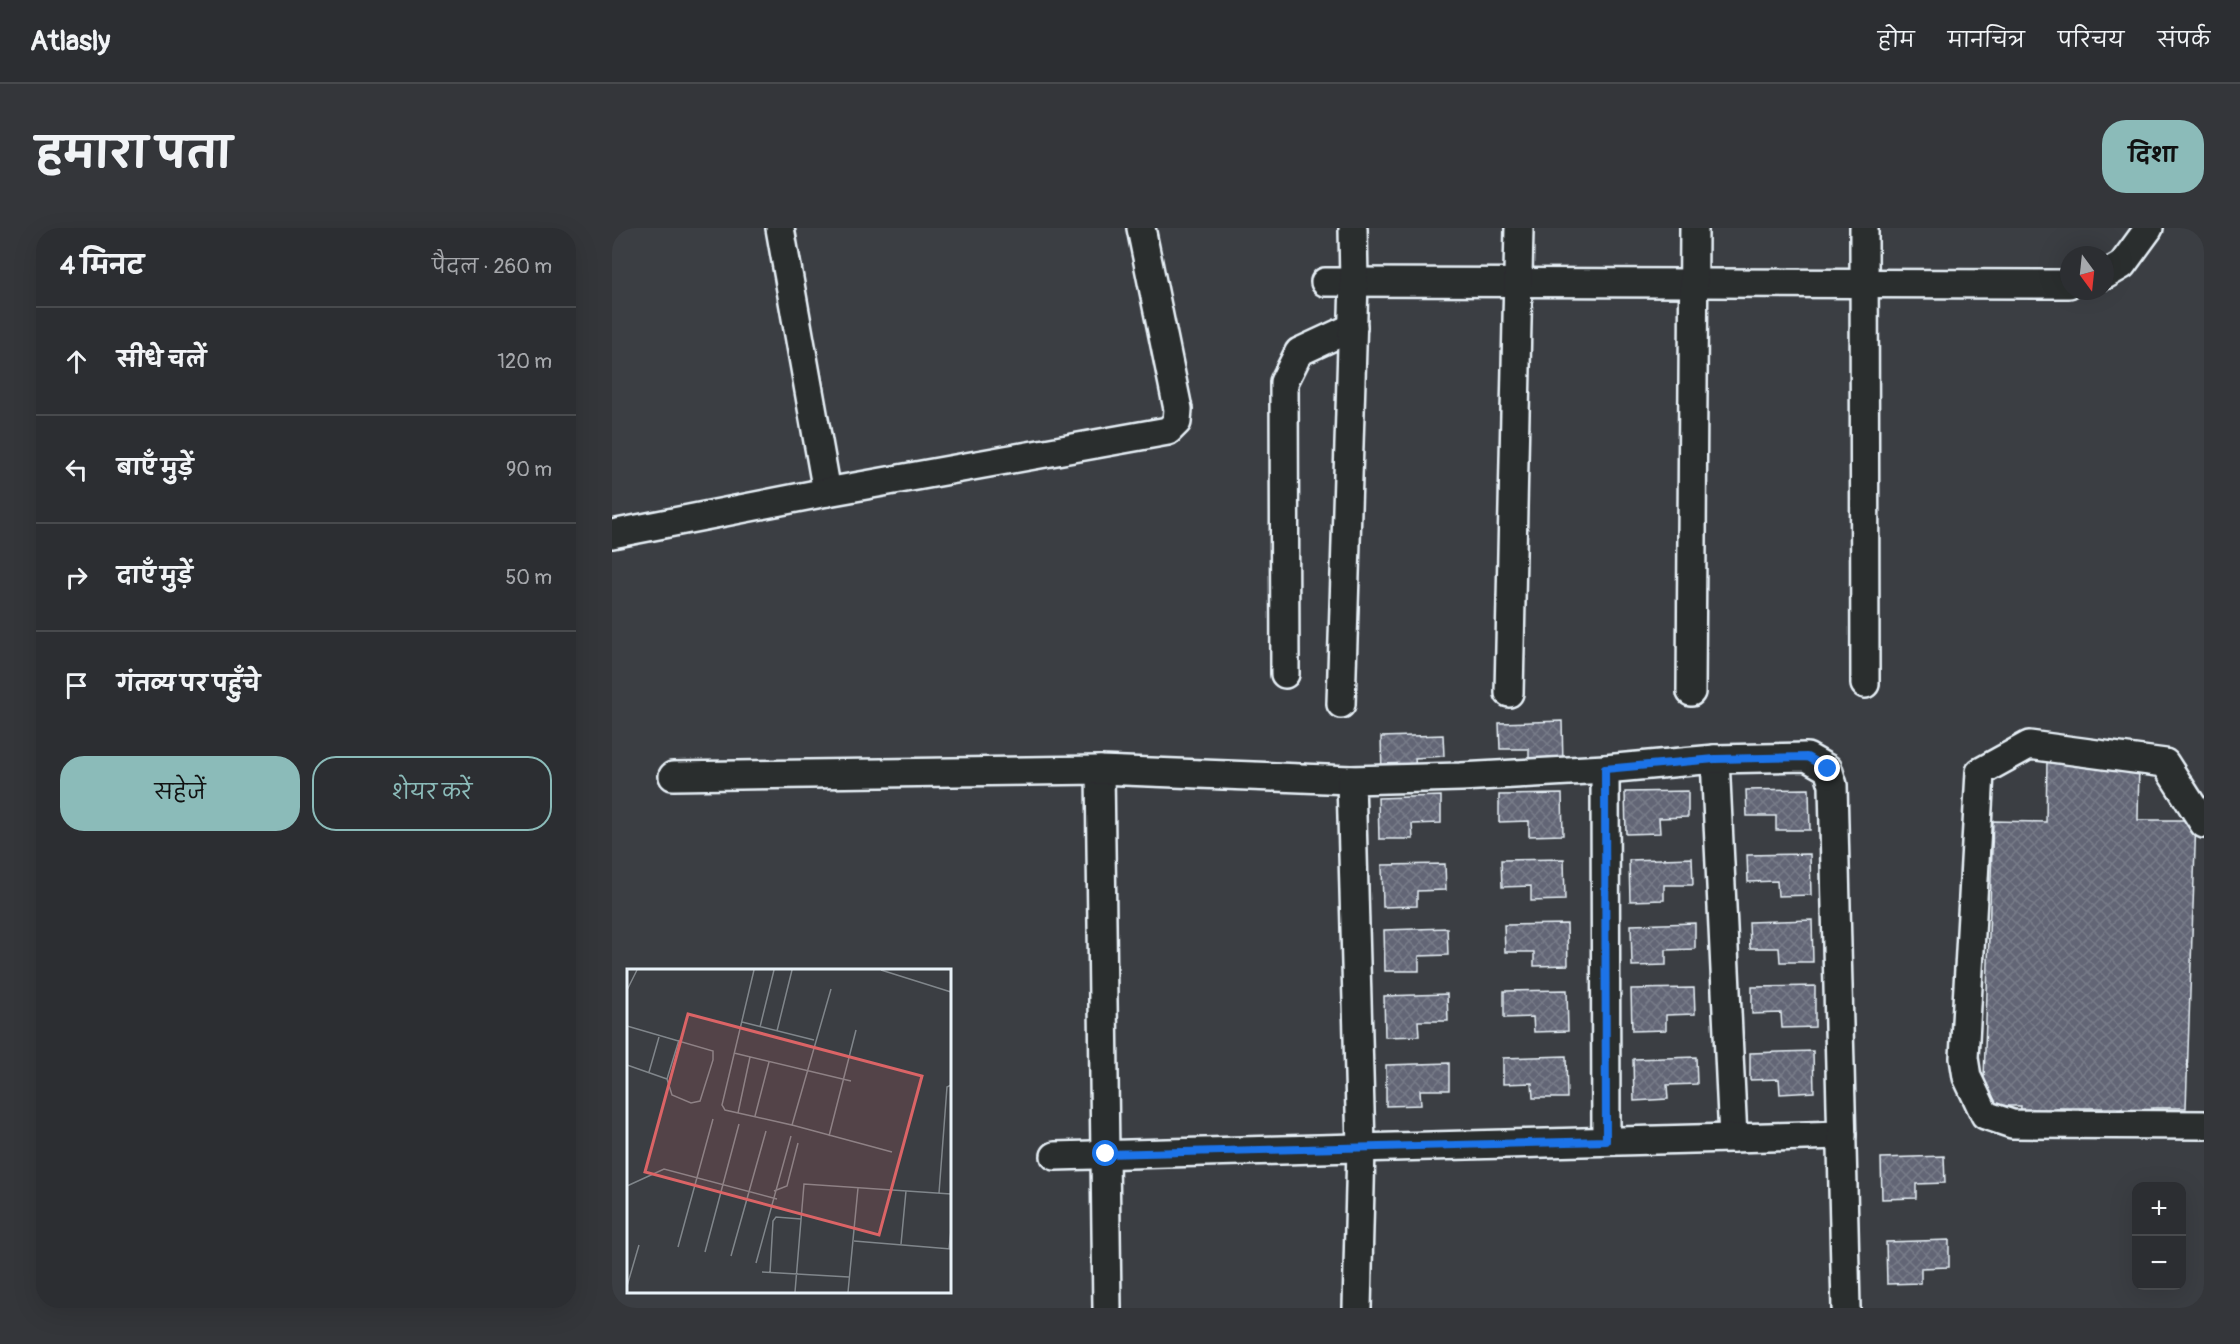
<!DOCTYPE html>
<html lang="hi">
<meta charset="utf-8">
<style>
body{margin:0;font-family:Pangolin,"Playpen Sans Deva",sans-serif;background:#34363a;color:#f1f3f6}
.controls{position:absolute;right:18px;bottom:18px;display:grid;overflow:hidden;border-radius:12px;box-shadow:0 6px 24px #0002}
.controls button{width:54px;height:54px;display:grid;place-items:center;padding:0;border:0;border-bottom:2px solid #484a4d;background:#2c2e32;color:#f1f3f6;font:30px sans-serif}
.compass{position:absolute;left:1448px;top:18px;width:54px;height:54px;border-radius:50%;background:#2c2e32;box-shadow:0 6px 24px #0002;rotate:165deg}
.stop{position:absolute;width:18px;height:18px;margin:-14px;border:4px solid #1a73e8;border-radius:50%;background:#fff}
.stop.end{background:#1a73e8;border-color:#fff;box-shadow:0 2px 6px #0008}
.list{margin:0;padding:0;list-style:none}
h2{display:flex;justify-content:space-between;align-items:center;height:78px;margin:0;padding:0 24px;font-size:26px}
h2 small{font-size:20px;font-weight:400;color:#a6a8ac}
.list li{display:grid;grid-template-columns:39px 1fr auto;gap:18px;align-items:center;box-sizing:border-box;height:108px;padding:0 24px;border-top:2px solid #484a4d}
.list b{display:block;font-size:22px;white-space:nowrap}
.list em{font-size:20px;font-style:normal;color:#a6a8ac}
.actions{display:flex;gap:12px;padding:18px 24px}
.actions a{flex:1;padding:14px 0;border:2px solid #8bbbb9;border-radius:24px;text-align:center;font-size:21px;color:#8bbbb9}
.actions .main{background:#8bbbb9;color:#111}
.icon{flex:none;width:33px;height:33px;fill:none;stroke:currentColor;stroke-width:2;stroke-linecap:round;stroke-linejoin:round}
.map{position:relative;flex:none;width:1592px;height:1080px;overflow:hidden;border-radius:24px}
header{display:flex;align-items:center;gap:36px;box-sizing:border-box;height:84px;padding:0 30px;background:#2c2e32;border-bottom:2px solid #484a4d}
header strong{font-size:28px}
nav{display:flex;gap:33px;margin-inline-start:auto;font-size:21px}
.intro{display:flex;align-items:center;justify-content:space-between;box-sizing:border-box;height:144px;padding:0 36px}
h1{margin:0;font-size:42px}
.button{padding:15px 27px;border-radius:24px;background:#8bbbb9;color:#111;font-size:21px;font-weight:700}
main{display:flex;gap:36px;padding:0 36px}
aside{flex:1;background:#2c2e32;border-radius:24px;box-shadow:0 6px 24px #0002}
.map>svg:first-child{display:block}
.building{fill:url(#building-cross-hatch);stroke:#e8f1f8;stroke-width:1.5}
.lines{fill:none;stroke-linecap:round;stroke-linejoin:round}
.minor-casing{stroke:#e8f1f8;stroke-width:32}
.minor{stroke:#2a2d2e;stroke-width:27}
.route{stroke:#1a73e8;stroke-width:8}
.inset-road{fill:none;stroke:#80868b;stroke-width:1.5}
.view{fill:#db6466;fill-opacity:0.15;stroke:#db6466;stroke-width:3}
.inset-edge{fill:none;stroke:#e8f1f8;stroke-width:3}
</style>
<header>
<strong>Atlasly</strong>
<nav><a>होम</a><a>मानचित्र</a><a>परिचय</a><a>संपर्क</a></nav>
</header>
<div class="intro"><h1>हमारा पता</h1><a class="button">दिशा</a></div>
<main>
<aside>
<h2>4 मिनट<small>पैदल · 260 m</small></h2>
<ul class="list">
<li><svg class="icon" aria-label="ahead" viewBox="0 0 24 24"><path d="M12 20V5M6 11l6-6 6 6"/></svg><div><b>सीधे चलें</b></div><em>120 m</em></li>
<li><svg class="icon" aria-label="left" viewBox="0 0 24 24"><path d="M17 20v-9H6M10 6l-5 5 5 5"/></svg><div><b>बाएँ मुड़ें</b></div><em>90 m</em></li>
<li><svg class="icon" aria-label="right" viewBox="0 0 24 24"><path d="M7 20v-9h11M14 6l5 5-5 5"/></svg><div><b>दाएँ मुड़ें</b></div><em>50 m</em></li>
<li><svg class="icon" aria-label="arrive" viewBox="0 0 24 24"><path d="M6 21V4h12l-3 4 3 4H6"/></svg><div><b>गंतव्य पर पहुँचे</b></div></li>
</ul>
<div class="actions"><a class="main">सहेजें</a><a>शेयर करें</a></div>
</aside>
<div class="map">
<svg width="1592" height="1080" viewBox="0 0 1592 1080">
<defs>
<pattern id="building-cross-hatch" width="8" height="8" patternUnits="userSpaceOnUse" patternTransform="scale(1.5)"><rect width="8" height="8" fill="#626574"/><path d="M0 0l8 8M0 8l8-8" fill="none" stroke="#787c89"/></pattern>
</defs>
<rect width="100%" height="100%" fill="#3b3e43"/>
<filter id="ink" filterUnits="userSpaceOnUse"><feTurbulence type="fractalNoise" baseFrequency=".0167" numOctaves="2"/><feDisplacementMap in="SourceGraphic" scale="12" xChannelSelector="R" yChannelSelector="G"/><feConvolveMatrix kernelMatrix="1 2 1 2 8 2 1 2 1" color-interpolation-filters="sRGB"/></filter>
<g filter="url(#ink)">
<g class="building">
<path d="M 950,493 L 951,535 L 917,535 L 917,521 L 888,521 L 887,495 Z"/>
<path d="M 831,507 L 832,528 L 803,530 L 804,545 L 770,546 L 769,509 Z"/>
<path d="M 1435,531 L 1527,535 L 1526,592 L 1584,592 L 1574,880 L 1540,880 L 1540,894 L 1510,894 L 1510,880 L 1441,880 L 1440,892 L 1408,892 L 1409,878 L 1371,878 L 1381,593 L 1434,594 Z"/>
<path d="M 1197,561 L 1198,602 L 1164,602 L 1164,588 L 1135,588 L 1134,562 Z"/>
<path d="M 1076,563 L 1076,589 L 1047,590 L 1048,605 L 1014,606 L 1013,564 Z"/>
<path d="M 950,566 L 951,607 L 917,608 L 917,593 L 887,594 L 887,567 Z"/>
<path d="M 829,568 L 829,595 L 800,596 L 801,611 L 767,611 L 766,570 Z"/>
<path d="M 1198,626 L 1199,667 L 1166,668 L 1165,653 L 1136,654 L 1135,627 Z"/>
<path d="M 1080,630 L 1081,657 L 1052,657 L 1052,672 L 1018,673 L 1017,632 Z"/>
<path d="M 952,631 L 953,672 L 919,673 L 919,658 L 890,659 L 889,632 Z"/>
<path d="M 833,636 L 834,662 L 805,663 L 805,678 L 771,679 L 770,637 Z"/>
<path d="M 1200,692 L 1201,734 L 1168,734 L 1167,720 L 1138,720 L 1137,694 Z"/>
<path d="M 1083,695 L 1083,721 L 1054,722 L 1054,737 L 1020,738 L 1019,697 Z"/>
<path d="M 955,696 L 956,737 L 922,738 L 922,724 L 893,724 L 892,697 Z"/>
<path d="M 835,700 L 836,727 L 807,728 L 807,743 L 773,743 L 772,702 Z"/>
<path d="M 1203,758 L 1203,799 L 1170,800 L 1169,785 L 1140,786 L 1140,759 Z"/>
<path d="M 1082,760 L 1083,786 L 1054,787 L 1054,802 L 1020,803 L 1019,761 Z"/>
<path d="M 955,762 L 956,803 L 922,804 L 921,789 L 892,790 L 892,763 Z"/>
<path d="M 835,766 L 836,793 L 806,793 L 807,808 L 773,809 L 772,768 Z"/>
<path d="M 1201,823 L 1202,864 L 1168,866 L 1167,851 L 1138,852 L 1138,825 Z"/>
<path d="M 954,828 L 955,870 L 921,870 L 920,855 L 891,856 L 891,830 Z"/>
<path d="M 1084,829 L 1085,856 L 1055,857 L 1056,871 L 1022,873 L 1021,831 Z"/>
<path d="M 837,835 L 837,862 L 808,862 L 809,877 L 774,878 L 774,837 Z"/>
<path d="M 1332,928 L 1333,955 L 1304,956 L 1304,970 L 1270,971 L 1269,930 Z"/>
<path d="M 1337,1012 L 1337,1039 L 1309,1040 L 1309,1055 L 1275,1056 L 1274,1014 Z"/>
</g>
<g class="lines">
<g class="minor-casing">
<g id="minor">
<path d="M 168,0 L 215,264"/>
<path d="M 1252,0 L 1253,456"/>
<path d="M 1493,47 L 1510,37 L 1537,0"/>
<path d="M 713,54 L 1457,56"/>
<path d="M 0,306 L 215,264 L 556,203 L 565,194 L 566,181 L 529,0"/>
<path d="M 673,446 L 672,154 L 687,124 L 741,99"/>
<path d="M 1079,464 L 1082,0"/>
<path d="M 897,465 L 907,0"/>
<path d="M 729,476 L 742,54 L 741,0"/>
<path d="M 1103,531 L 1121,910"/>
<path d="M 993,541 L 994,913"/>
<path d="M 488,542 L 495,1080"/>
<path d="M 61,548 L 488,542 L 739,552"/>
<path d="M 1592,596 L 1553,535 L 1417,517 L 1368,544 L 1352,830 L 1355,849 L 1373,887 L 1400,896 L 1592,897"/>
<path d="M 443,928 L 1230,907"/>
<path d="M 745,1080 L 749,919 L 739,552 L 849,549 L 993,541 L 1103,531 L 1195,529 L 1216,541 L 1221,557 L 1234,1080"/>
</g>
</g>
<use href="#minor" class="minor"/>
</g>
</g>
<g class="lines" filter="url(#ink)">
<path class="route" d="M 494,926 L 994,913 L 993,541 L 1103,531 L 1195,529 L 1216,541"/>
</g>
<g transform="translate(15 741)">
<rect width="324" height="324" fill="#3b3e43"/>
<path class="inset-road" d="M 127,1 L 95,136 L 98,141 L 165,156 L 204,20M 254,1 L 324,23M 0,21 L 10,1M 115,53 L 187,71M 0,57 L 86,82 L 86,91 L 73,132 L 64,134 L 45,126 L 40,110M 133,58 L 147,1M 150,62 L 165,1M 107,84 L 224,112M 0,96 L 40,110 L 52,71M 22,103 L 32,68M 111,144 L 123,88M 128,147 L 142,93M 165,156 L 265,183M 202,167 L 229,61M 0,217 L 37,200 L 150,230M 147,222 L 160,217 L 171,174M 312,224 L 320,118 L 324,116M 227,272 L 324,280M 274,275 L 279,222M 51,278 L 86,150M 322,280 L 324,261M 78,283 L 112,155M 104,287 L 139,162M 129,294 L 164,167M 135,303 L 222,308M 143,304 L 146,252 L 149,248 L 174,250M 0,317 L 12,276M 168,323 L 177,215 L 324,225M 221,323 L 231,219"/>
<path class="view" d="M 61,45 L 295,107 L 252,266 L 18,203 Z"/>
<rect width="324" height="324" class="inset-edge"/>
</g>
</svg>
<div class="controls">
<button>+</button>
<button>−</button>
</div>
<svg class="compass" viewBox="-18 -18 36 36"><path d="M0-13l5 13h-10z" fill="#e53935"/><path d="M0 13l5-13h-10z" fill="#a6a8ac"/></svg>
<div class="stop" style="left:494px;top:926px"></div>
<div class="stop end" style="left:1216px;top:541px"></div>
</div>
</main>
